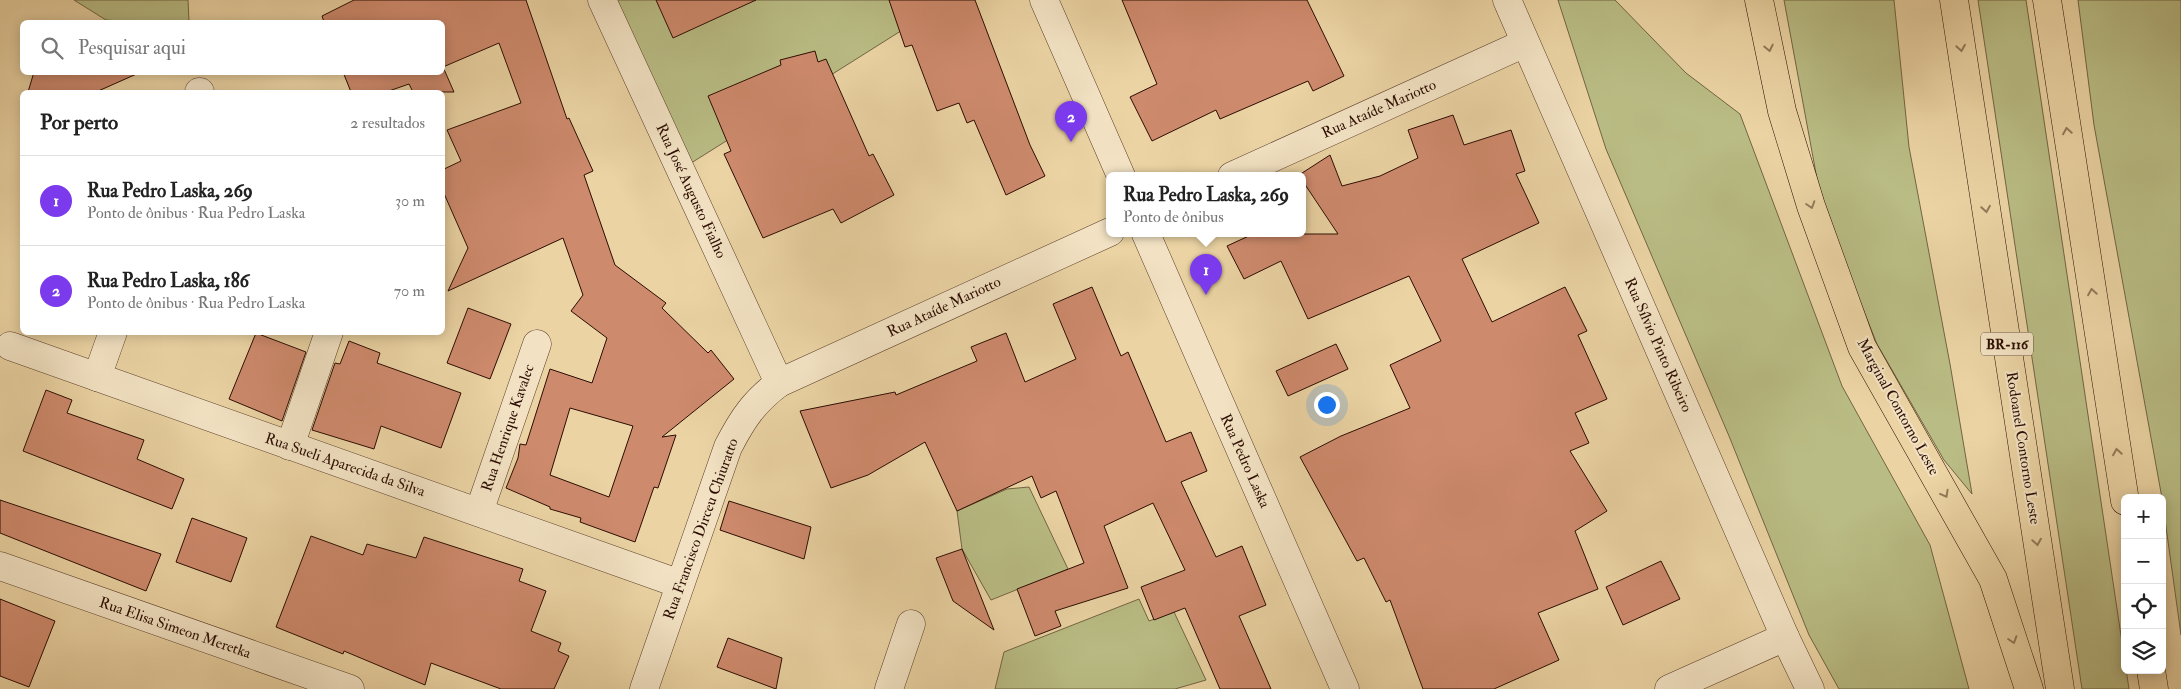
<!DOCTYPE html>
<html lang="pt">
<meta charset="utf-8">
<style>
body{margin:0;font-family:"IM FELL Double Pica",serif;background:#f6f6f6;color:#222}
.controls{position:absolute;right:15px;bottom:15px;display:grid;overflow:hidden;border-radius:8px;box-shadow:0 2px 12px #0003}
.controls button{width:45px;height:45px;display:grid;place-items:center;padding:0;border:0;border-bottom:1px solid #e0e0e0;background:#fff;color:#222;font:25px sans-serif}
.you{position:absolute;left:1326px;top:404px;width:18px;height:18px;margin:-12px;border:4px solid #fff;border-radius:50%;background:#1a73e8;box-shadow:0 0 0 8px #1a73e833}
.badge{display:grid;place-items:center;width:32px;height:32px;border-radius:50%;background:#7c3aed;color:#fff;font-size:16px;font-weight:700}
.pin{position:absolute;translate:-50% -41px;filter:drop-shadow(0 1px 2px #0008)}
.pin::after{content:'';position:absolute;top:26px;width:18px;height:15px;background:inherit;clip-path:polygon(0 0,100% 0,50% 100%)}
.popup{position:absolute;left:1106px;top:172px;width:200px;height:65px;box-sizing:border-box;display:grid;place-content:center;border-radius:8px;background:#fff;filter:drop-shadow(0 1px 4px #0005);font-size:16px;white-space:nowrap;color:#767676}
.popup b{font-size:19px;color:#222}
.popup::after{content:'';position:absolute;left:50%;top:100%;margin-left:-10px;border:10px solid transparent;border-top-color:#fff}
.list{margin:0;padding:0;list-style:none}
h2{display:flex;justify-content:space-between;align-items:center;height:65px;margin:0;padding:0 20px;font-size:21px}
h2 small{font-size:16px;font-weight:400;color:#767676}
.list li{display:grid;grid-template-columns:32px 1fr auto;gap:15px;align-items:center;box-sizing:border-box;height:90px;padding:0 20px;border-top:1px solid #e0e0e0}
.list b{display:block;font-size:19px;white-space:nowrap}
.list p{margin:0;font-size:16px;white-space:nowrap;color:#767676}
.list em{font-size:16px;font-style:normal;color:#767676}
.icon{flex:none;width:28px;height:28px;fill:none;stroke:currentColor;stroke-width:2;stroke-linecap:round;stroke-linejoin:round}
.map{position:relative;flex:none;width:2181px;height:689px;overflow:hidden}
.search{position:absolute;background:#fff;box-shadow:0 2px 12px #0003;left:20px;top:20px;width:425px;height:55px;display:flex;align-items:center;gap:12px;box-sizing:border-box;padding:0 18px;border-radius:8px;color:#767676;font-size:19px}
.panel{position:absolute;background:#fff;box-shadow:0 2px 12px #0003;left:20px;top:90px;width:425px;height:245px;border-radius:8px}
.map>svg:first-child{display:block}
.green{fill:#b9bc84;stroke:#726442}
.building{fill:#ce8a6d;stroke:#2b0c01;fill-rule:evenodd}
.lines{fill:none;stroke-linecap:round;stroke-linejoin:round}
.minor-casing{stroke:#5b3e2a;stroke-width:29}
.major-casing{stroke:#2b0c01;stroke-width:29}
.highway-casing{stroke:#2b0c01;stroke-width:29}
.minor{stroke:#f2e2c3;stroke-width:28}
.major{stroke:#ebd3a3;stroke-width:28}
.highway{stroke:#ebd3a3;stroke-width:28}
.oneway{stroke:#95795a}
.labels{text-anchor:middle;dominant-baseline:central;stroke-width:4;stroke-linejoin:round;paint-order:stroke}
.shield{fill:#f2e2c3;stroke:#674c3b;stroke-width:1}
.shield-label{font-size:14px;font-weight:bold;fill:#2b0c01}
.street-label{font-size:15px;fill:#2b0c01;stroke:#f2e2c3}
</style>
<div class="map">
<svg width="2181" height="689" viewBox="0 0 2181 689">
<rect width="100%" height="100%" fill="#ebd3a3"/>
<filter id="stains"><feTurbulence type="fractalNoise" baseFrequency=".004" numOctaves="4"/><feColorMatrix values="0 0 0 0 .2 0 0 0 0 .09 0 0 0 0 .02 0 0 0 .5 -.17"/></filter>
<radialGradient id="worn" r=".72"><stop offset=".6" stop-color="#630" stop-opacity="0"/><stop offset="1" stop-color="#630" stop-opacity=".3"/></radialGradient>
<g class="green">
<path d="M 74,0 L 188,0 L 189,22 L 132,22 L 106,20 Z"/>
<path d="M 614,0 L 950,0 L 688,165 Z"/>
<path d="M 1558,0 L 1615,0 L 1686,73 L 1740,114 L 1842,386 L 1930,545 L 1969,689 L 1839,689 L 1809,635 L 1729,436 L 1606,149 Z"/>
<path d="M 1784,0 L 1894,0 L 1909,147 L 1950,364 L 1972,494 L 1944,460 L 1877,344 L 1822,206 Z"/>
<path d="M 1978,0 L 2026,0 L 2129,689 L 2082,689 Z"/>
<path d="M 2078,0 L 2181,0 L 2181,635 L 2162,498 L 2094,125 Z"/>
<path d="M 1029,487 L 1068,569 L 991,600 L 962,549 L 957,511 L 1007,489 Z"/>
<path d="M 1139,599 L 1149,621 L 1174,612 L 1206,680 L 1175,689 L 995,689 L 1004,652 Z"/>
</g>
<g class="building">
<path d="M 354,0 L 526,0 L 567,119 L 569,118 L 593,171 L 584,175 L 615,265 L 666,303 L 662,308 L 708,353 L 711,350 L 734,379 L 662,437 L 676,435 L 658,488 L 654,487 L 635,542 L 580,522 L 581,518 L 550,509 L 550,507 L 506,488 L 518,458 L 520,444 L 526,445 L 550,369 L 592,383 L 607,338 L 571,311 L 583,295 L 563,238 L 448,291 L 468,248 L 442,189 L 442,170 L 461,161 L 447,130 L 521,103 L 499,43 L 443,67 L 454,92 L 413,92 L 409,84 L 386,92 L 351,92 L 343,72 L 442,72 L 442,22 L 324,22 L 322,16 ZM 570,408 L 633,426 L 609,497 L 550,475 Z"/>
<path d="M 656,0 L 756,0 L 673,38 Z"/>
<path d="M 889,0 L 975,0 L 1030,145 L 1045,176 L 1006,195 L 974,120 L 967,123 L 959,103 L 937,111 L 912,45 L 905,47 Z"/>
<path d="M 1122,0 L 1307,0 L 1344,76 L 1313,91 L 1308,81 L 1220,119 L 1216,110 L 1152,141 L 1130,97 L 1157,84 Z"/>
<path d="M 815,51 L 818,62 L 826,59 L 869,156 L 873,154 L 894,195 L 841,223 L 833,209 L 763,238 L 724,154 L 731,151 L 708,96 L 781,65 L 780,60 Z"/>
<path d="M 34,72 L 141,72 L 96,92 L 28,92 Z"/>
<path d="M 1453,115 L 1464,145 L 1511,130 L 1525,171 L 1516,174 L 1539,223 L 1462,259 L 1492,322 L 1565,287 L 1587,331 L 1578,335 L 1607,399 L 1575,413 L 1589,443 L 1570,451 L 1607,511 L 1575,531 L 1598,589 L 1538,613 L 1559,660 L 1494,689 L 1423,689 L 1390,600 L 1386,602 L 1364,558 L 1357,561 L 1300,457 L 1341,436 L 1410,408 L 1390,365 L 1441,341 L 1409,276 L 1308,319 L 1281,261 L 1244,279 L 1227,246 L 1253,234 L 1338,234 L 1302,180 L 1302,176 L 1299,175 L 1330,155 L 1342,186 L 1380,176 L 1418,158 L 1408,130 Z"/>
<path d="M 1092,287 L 1121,356 L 1128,352 L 1166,442 L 1191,432 L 1207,471 L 1181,482 L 1216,557 L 1242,546 L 1266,605 L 1239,616 L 1271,689 L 1220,689 L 1185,608 L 1154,620 L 1141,587 L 1185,570 L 1153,503 L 1104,526 L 1128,588 L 1055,611 L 1061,626 L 1035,636 L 1017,589 L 1084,563 L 1056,491 L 1041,498 L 1032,476 L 957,511 L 925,442 L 868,475 L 831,488 L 800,411 L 895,392 L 896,395 L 977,361 L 971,347 L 1006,333 L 1025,382 L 1076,359 L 1053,304 Z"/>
<path d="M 468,308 L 511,324 L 490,379 L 447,363 Z"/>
<path d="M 256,333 L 306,352 L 282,421 L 229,399 Z"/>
<path d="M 349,341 L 380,353 L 377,363 L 461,393 L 441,448 L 381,426 L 374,449 L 312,430 L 335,363 L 340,364 Z"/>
<path d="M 1336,344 L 1348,369 L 1288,396 L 1276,371 Z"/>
<path d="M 46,390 L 72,400 L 67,413 L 144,440 L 137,459 L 184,479 L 172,509 L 23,451 Z"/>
<path d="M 0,500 L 161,554 L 146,591 L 0,533 Z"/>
<path d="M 729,501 L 811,527 L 804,559 L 720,530 Z"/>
<path d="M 192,518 L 247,538 L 231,582 L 176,562 Z"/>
<path d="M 311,536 L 363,555 L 367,544 L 416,558 L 424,537 L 523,569 L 519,581 L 546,591 L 531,631 L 561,643 L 558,651 L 569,656 L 554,689 L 501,689 L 431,663 L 425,685 L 344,651 L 343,654 L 276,627 Z"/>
<path d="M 962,549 L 994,630 L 953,601 L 936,558 Z"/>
<path d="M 1661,561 L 1680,599 L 1623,625 L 1606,587 Z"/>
<path d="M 0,599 L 55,621 L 29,687 L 0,676 Z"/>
<path d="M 728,638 L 782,658 L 776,689 L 717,667 Z"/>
</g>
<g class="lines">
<g class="minor-casing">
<g id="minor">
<path d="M 602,0 L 779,383"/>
<path d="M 1044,0 L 1121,176"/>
<path d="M 1507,0 L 1785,637 L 1810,689"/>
<path d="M 199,92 L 200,92"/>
<path d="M 1232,176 L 1525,43"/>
<path d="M 1146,234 L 1345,689"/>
<path d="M 10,346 L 680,584"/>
<path d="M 97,377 L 113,332"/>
<path d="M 290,446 L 329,332"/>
<path d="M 479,512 L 537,344"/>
<path d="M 0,566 L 350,689"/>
<path d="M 644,689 L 728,447 C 743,418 754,402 779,383 L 1110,232"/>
<path d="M 889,689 L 911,624"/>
<path d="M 1669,689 L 1785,637"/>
</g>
</g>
<g class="major-casing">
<path id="major" d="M 1759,0 L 1782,111 L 1811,206 L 1862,347 L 1993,579 L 2029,689"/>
</g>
<g class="highway-casing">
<g id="highway">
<path d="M 1954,0 L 2060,689"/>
<path d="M 2047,0 L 2125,501"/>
<path d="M 2151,670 L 2154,689"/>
</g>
</g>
<use href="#minor" class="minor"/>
<use href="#major" class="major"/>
<use href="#highway" class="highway"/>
</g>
<defs><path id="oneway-chevron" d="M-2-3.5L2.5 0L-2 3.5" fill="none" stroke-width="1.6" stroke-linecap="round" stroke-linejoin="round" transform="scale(1.25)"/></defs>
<g class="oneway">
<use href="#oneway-chevron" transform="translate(1769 48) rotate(78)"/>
<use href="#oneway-chevron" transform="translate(1961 48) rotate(81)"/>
<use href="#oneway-chevron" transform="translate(2067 131) rotate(-99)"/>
<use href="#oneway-chevron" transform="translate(1811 205) rotate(72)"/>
<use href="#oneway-chevron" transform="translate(1986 209) rotate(81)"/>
<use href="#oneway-chevron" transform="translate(2092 292) rotate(-99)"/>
<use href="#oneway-chevron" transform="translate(2117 452) rotate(-99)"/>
<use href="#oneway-chevron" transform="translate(1945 494) rotate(61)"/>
<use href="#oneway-chevron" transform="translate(2037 542) rotate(81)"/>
<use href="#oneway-chevron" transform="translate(2013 640) rotate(72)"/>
</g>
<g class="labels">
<rect class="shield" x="1981" y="332.5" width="52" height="23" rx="4"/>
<g class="shield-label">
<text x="2007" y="344">BR-116</text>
</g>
<g class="street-label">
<text transform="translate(1379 109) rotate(-24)">Rua Ataíde Mariotto</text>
<text transform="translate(691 191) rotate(65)">Rua José Augusto Fialho</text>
<text transform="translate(944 307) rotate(-25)">Rua Ataíde Mariotto</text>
<text transform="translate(1658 345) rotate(66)">Rua Sílvio Pinto Ribeiro</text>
<text transform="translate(1898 407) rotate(61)">Marginal Contorno Leste</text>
<text transform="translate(508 428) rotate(-71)">Rua Henrique Kavalec</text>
<text transform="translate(2023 448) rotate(81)">Rodoanel Contorno Leste</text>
<text transform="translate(1245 461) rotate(66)">Rua Pedro Laska</text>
<text transform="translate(345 465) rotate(19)">Rua Sueli Aparecida da Silva</text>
<text transform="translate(701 529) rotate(-70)">Rua Francisco Dirceu Chiuratto</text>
<text transform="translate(175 628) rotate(19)">Rua Elisa Simeon Meretka</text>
</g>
</g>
<rect width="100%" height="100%" filter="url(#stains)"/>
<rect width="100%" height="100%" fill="url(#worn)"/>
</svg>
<div class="controls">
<button>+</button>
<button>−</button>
<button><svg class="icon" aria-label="locate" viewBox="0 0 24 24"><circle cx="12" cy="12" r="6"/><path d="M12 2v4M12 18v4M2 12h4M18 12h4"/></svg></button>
<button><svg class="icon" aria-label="layers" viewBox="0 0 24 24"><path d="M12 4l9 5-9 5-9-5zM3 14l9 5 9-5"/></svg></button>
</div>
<div class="you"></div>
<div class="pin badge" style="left:1206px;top:295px">1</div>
<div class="popup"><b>Rua Pedro Laska, 269</b>Ponto de ônibus</div>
<div class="pin badge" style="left:1071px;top:142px">2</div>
<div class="search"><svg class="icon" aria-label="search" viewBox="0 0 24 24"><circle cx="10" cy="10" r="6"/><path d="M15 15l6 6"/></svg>Pesquisar aqui</div>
<section class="panel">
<h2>Por perto<small>2 resultados</small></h2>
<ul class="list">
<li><span class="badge">1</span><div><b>Rua Pedro Laska, 269</b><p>Ponto de ônibus · Rua Pedro Laska</p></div><em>30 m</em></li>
<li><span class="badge">2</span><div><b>Rua Pedro Laska, 186</b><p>Ponto de ônibus · Rua Pedro Laska</p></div><em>70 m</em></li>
</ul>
</section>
</div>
